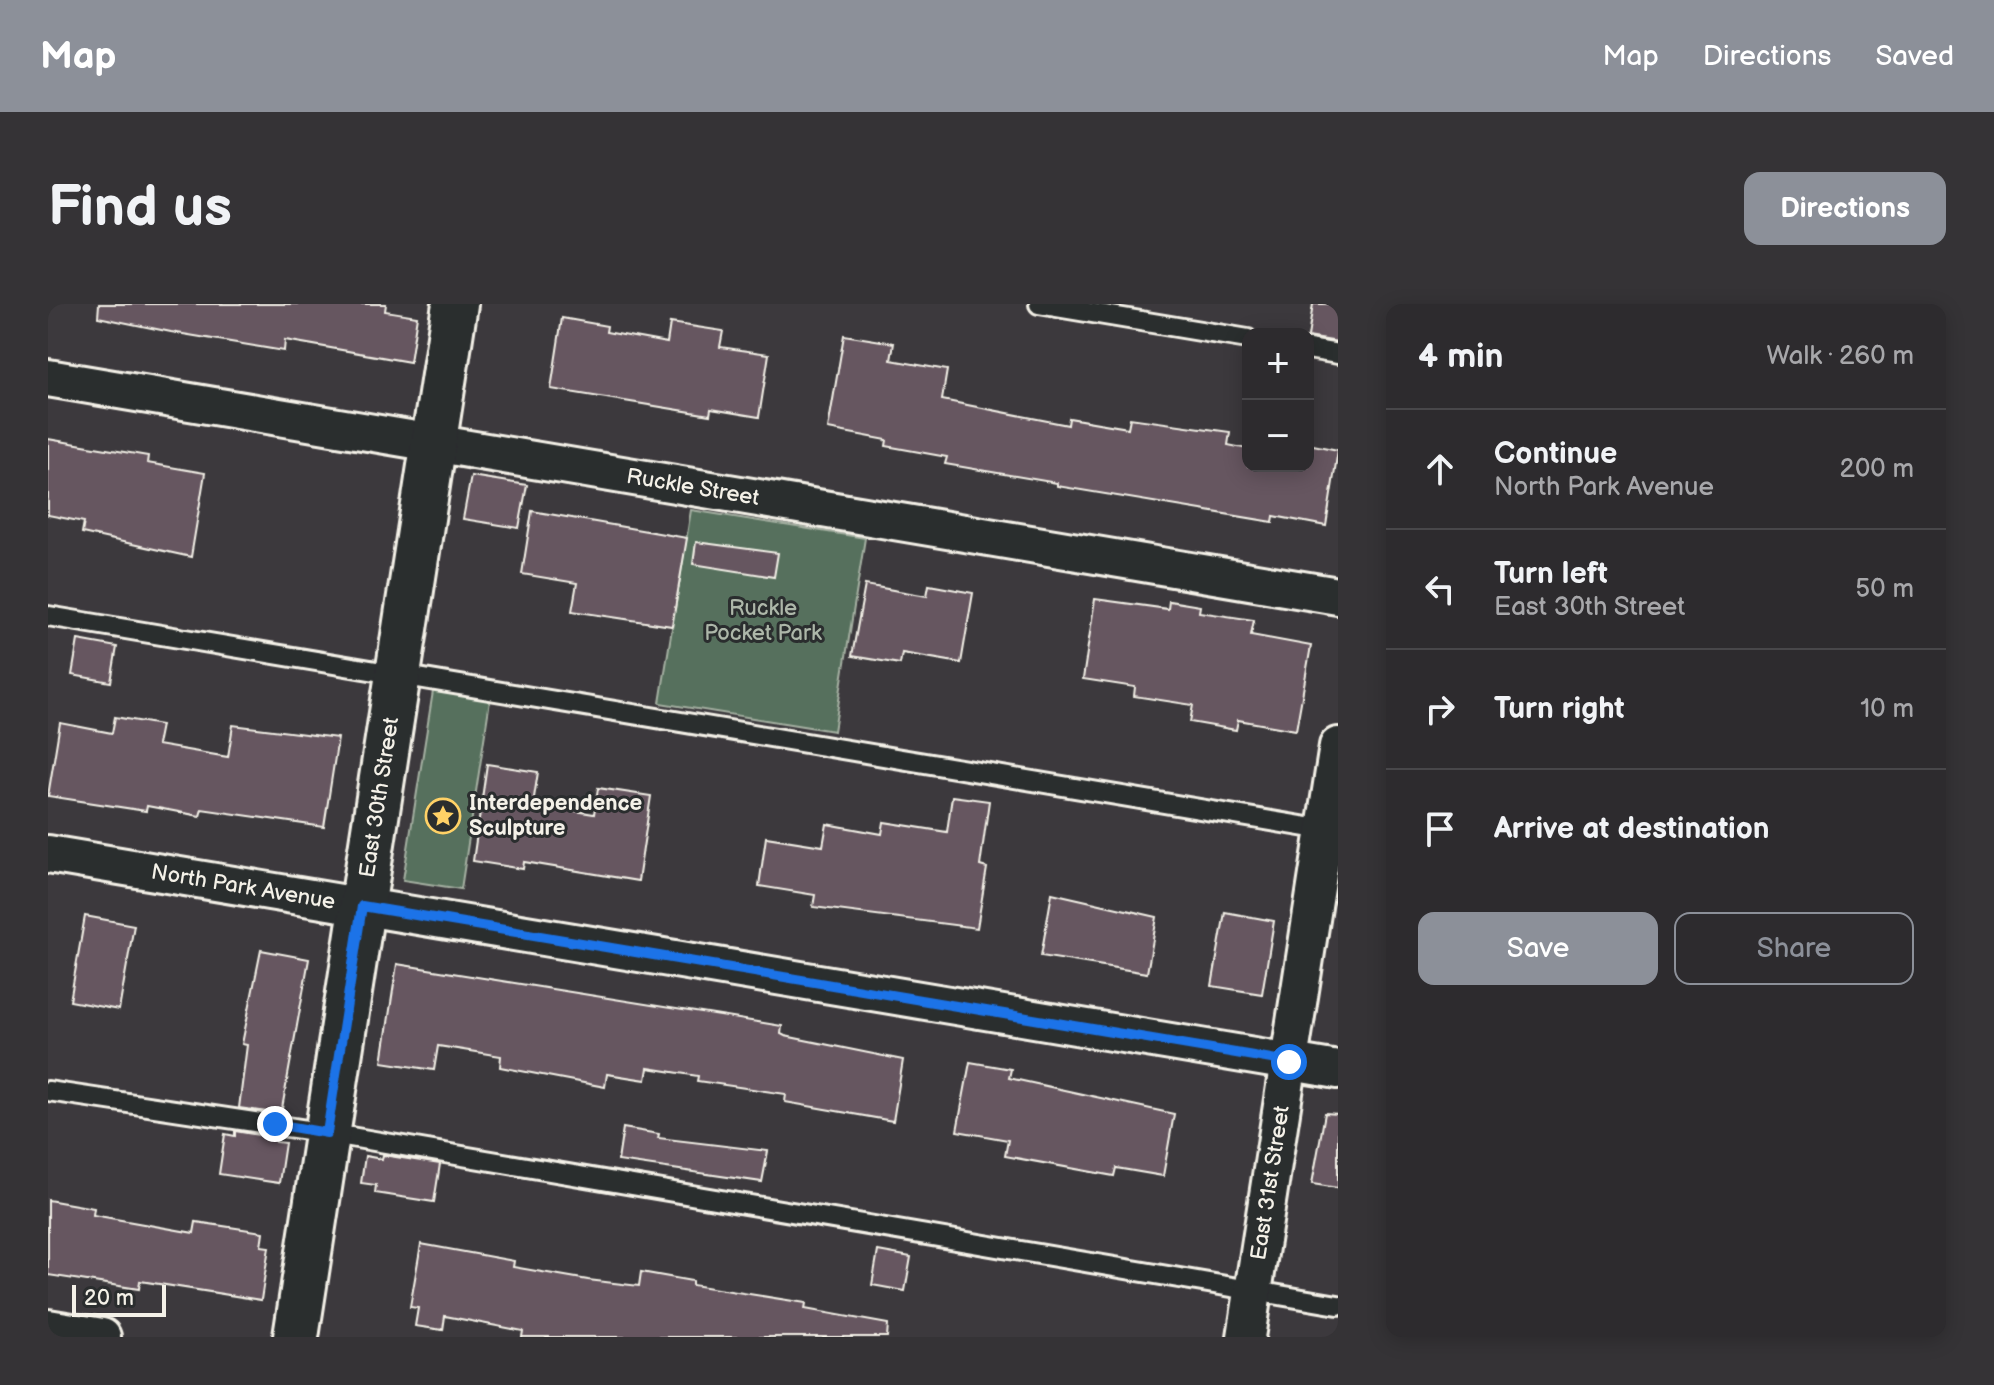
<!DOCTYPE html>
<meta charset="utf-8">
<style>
body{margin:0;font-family:"Balsamiq Sans",sans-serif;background:#353336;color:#f1f3f6}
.controls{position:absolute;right:24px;top:24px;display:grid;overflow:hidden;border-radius:16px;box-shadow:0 4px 20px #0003}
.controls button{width:72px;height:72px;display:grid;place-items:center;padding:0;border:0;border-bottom:2px solid #48474a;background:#2d2b2e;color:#f1f3f6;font:40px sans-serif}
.scale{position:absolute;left:24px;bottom:20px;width:94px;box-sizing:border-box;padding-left:8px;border:4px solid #f4f1e8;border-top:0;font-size:22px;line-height:28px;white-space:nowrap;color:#f4f1e8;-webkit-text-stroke:6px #2a2d2e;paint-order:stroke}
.stop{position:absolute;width:24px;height:24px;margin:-18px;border:6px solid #1a73e8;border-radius:50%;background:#fff}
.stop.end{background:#1a73e8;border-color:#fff;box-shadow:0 2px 8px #0008}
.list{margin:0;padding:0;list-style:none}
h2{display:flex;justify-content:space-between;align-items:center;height:104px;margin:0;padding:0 32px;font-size:34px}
h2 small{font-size:26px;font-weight:400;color:#a7a7aa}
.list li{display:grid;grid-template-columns:52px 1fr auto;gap:24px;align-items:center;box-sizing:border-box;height:120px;padding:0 32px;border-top:2px solid #48474a}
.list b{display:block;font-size:30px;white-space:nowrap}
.list p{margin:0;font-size:26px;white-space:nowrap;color:#a7a7aa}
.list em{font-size:26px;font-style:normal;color:#a7a7aa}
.actions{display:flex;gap:16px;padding:24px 32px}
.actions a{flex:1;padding:18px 0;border:2px solid #8c9099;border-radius:16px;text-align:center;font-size:28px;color:#8c9099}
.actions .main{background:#8c9099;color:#fff}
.icon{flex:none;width:44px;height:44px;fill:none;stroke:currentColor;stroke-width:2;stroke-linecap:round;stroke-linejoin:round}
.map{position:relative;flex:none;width:1290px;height:1033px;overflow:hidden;border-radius:16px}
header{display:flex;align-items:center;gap:48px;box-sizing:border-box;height:112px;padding:0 40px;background:#8c9099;color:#fff}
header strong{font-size:38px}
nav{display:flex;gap:44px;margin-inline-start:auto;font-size:28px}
.intro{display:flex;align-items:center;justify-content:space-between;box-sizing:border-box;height:192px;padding:0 48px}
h1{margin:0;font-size:56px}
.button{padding:20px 36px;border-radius:16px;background:#8c9099;color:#fff;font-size:28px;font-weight:700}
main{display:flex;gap:48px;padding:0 48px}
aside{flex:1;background:#2d2b2e;border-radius:16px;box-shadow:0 4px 20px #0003}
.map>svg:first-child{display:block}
.green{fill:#56705d;stroke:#a5b0a2;stroke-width:2}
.building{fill:#665660;stroke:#f4f1e8;stroke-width:2}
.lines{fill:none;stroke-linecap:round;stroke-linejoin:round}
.lane-casing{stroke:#f4f1e8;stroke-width:24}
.street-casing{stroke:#f4f1e8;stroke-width:42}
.secondary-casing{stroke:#f4f1e8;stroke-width:50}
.lane{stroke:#2a2d2e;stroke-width:18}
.street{stroke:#2a2d2e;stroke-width:36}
.secondary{stroke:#2a2d2e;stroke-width:44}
.route{stroke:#1a73e8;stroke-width:10}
.labels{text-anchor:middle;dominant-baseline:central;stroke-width:6;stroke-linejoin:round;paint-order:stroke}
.street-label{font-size:22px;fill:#f4f1e8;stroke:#2a2d2e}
.park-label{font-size:22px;fill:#adb7a9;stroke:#2a2d2e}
.poi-label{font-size:22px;font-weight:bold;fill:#f4f1e8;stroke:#2a2d2e;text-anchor:start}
</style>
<header>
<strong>Map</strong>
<nav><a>Map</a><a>Directions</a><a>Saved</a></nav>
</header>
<div class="intro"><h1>Find us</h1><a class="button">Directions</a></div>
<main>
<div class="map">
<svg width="1290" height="1033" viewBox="0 0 1290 1033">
<rect width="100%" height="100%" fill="#3c393d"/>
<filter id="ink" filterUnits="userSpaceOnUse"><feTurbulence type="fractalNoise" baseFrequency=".0125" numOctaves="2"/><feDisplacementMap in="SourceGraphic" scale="16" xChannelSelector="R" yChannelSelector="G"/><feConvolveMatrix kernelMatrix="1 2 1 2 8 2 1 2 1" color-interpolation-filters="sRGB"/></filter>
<g filter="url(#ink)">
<g class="green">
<path d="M 643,206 L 817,234 L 786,427 L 612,399 Z"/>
<path d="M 386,381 L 443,390 L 413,585 L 355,576 Z"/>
</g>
<g class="building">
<path d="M 51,0 L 338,0 L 337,7 L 369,12 L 362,58 L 237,36 L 236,47 L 123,28 L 50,13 Z"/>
<path d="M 1265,0 L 1290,0 L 1290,38 L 1260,33 Z"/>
<path d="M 514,14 L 559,22 L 558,28 L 619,39 L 622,19 L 675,27 L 672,43 L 721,50 L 711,113 L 663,105 L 662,111 L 503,85 Z"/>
<path d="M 796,31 L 846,39 L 843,56 L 899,66 L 894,96 L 1020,121 L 1021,114 L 1080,124 L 1082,114 L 1182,128 L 1180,141 L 1200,145 L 1200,162 L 1260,162 L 1260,140 L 1290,146 L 1278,222 L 1226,212 L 1225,218 L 1009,182 L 1009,179 L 897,160 L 899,153 L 838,142 L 839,136 L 780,125 Z"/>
<path d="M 0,135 L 100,152 L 99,159 L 157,169 L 143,253 L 34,229 L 36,218 L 0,211 Z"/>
<path d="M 423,172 L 479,181 L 471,224 L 415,215 Z"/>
<path d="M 484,207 L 639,234 L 624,322 L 524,307 L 529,279 L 474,270 Z"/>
<path d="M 648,238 L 730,249 L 726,273 L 645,260 Z"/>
<path d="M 817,281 L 879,292 L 881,281 L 925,289 L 913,359 L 854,349 L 852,360 L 804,352 Z"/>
<path d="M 1047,295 L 1120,305 L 1121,297 L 1152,302 L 1151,308 L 1206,316 L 1203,331 L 1263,342 L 1248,426 L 1190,416 L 1188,426 L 1142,418 L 1145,401 L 1086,392 L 1087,383 L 1035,375 Z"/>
<path d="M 30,336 L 69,343 L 63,378 L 24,371 Z"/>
<path d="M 67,413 L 113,421 L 109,441 L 180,453 L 185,421 L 290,434 L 276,523 L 154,505 L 152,512 L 99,502 L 98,507 L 0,492 L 12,419 L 64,429 Z"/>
<path d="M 439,460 L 490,468 L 485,500 L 546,510 L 550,484 L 603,492 L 590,577 L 476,558 L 475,565 L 425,557 Z"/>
<path d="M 904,492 L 941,497 L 932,562 L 939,564 L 929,624 L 765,603 L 767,591 L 711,582 L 718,533 L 775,542 L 779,520 L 834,530 L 836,518 L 899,528 Z"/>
<path d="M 1004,589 L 1109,613 L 1099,669 L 993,652 Z"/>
<path d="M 1177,608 L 1226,617 L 1214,690 L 1164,682 Z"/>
<path d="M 37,612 L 86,621 L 71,706 L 22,697 Z"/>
<path d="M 213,646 L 261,655 L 233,810 L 191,804 L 199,741 L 194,740 Z"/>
<path d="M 349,660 L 734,722 L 733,730 L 737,732 L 855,756 L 845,817 L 737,798 L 738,790 L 649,777 L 650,772 L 600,764 L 598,776 L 559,770 L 557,783 L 452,763 L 453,752 L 390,742 L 386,766 L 334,758 Z"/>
<path d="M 922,758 L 963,765 L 961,774 L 1126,810 L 1115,872 L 1068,864 L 1066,872 L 957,852 L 960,836 L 909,827 Z"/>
<path d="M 1277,809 L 1290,810 L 1290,884 L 1264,880 Z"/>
<path d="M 575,824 L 611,830 L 610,834 L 720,847 L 714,878 L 570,857 Z"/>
<path d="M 187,827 L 229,834 L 228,838 L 237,839 L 231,879 L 171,870 L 177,830 L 187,832 Z"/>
<path d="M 335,851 L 392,860 L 386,898 L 327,889 L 328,881 L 313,879 L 317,852 L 334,855 Z"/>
<path d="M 0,896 L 46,904 L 45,911 L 146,929 L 148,918 L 215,928 L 213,942 L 221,943 L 213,996 L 92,977 L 91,985 L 0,971 Z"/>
<path d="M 373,940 L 466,957 L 465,963 L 540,976 L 591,982 L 593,968 L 644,977 L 644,981 L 758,999 L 757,1005 L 840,1020 L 839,1033 L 474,1033 L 475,1027 L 397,1012 L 395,1026 L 367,1022 L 370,1004 L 362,1003 Z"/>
<path d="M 830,947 L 863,953 L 857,987 L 824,981 Z"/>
</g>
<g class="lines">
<g class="lane-casing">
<g id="lane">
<path d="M 991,0 L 1200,35"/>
<path d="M 1260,45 L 1290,50"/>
<path d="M 0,312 L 1283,527"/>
<path d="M 0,787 L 279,829 L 1290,1001"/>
</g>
</g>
<g class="street-casing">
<g id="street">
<path id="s1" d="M 0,74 L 1290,292"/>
<path id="s2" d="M 0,550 L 1290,766"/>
<path d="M 0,1024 L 54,1033"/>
<path id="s3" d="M 1198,1033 L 1290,442"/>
</g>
</g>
<g class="secondary-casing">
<g id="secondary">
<path id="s4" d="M 248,1033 L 407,0"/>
</g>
</g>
<use href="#lane" class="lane"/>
<use href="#street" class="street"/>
<use href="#secondary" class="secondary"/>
</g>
</g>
<g class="lines" filter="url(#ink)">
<path class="route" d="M 227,820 L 279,829 L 314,602 L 1241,758"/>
</g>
<defs>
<g id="sight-ring" transform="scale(1.8)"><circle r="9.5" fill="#2a2d2e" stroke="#ffd166" stroke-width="1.5"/><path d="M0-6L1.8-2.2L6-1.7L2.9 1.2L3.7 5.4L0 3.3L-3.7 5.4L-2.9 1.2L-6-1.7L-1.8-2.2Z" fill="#ffd166"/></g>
</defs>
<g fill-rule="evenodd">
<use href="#sight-ring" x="395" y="512"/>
</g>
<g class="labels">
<g class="street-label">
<text stroke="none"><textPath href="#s1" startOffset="654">Ruckle Street</textPath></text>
<text stroke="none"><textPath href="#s4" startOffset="546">East 30th Street</textPath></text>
<text stroke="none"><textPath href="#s2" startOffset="198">North Park Avenue</textPath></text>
<text stroke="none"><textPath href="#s3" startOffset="156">East 31st Street</textPath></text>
</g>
<g class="park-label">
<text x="715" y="304">Ruckle<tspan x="715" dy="25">Pocket Park</tspan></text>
</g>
<g class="poi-label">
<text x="421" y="499">Interdependence<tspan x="421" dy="25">Sculpture</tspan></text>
</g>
</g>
</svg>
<div class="controls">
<button>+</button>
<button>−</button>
</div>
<div class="scale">20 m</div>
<div class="stop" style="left:1241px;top:758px"></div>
<div class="stop end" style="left:227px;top:820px"></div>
</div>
<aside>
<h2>4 min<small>Walk · 260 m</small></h2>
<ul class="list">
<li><svg class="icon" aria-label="ahead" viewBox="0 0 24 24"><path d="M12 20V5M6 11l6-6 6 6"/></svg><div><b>Continue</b><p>North Park Avenue</p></div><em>200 m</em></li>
<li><svg class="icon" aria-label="left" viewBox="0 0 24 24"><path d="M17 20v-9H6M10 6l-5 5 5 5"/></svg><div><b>Turn left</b><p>East 30th Street</p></div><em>50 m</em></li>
<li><svg class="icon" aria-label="right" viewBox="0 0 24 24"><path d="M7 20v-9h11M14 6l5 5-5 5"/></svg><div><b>Turn right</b></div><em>10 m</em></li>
<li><svg class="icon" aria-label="arrive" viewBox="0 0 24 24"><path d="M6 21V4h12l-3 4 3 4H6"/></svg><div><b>Arrive at destination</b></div></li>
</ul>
<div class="actions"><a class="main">Save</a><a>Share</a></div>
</aside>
</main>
